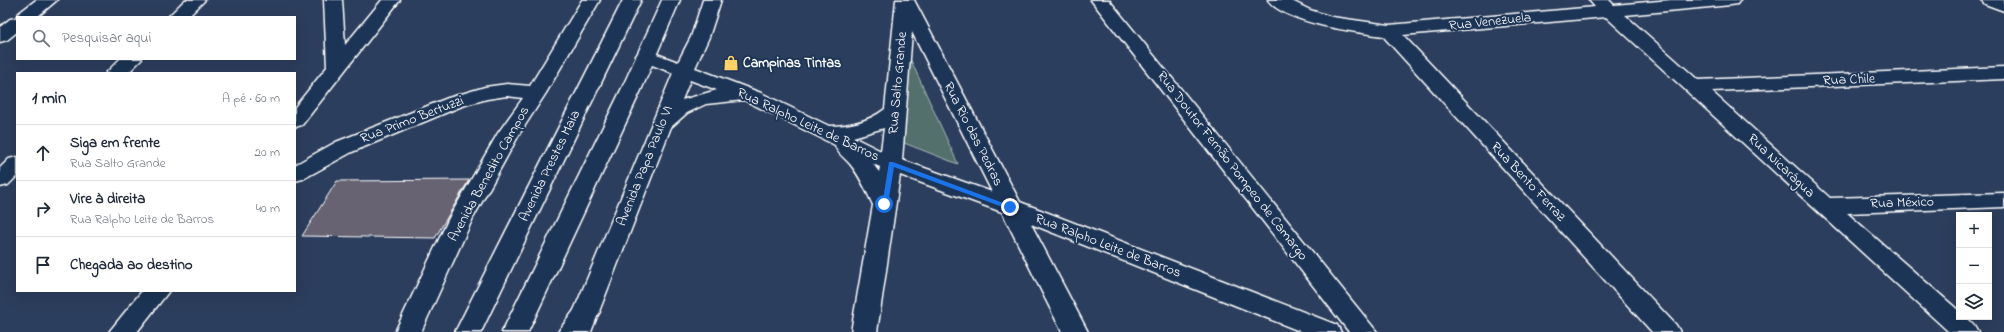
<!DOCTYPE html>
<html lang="pt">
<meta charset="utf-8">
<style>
body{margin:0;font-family:"Indie Flower",sans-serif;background:#f2f2f3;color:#1f2937}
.controls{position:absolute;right:12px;bottom:12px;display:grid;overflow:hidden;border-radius:0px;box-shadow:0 4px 16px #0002}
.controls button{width:36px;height:36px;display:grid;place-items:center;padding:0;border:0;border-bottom:1px solid #e0e1e3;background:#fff;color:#1f2937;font:20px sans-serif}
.stop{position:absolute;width:12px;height:12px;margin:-9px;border:3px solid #1a73e8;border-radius:50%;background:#fff}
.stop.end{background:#1a73e8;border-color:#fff;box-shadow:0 1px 4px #0008}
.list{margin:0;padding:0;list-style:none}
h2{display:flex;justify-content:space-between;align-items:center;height:52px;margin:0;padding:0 16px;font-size:17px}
h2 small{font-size:13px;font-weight:400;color:#747a83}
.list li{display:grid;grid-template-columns:26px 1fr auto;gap:12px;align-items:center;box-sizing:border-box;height:56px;padding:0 16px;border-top:1px solid #e0e1e3}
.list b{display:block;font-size:15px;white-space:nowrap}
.list p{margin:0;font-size:13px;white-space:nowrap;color:#747a83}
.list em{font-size:13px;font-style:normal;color:#747a83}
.icon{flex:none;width:22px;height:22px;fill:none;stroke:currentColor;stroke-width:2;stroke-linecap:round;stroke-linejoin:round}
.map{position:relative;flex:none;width:2004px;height:332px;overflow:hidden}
.search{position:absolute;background:#fff;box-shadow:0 4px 16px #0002;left:16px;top:16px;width:280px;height:44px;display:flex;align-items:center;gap:10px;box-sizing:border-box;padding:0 14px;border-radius:0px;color:#747a83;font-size:15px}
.panel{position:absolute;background:#fff;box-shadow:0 4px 16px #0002;left:16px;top:72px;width:280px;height:220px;border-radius:0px}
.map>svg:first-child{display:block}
.green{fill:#526f6d;stroke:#a8b7b6}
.building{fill:#676373;stroke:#fff}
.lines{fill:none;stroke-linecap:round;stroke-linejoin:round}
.minor-casing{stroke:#fff;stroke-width:3}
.highway-casing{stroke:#fff;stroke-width:3}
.minor{fill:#1d3557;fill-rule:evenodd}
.highway{fill:#1d3557;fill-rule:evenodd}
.route{fill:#1a73e8}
.labels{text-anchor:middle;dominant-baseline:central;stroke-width:4;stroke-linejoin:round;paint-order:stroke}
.street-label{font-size:14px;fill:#fff;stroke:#1d3557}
.poi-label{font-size:14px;font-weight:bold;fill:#fff;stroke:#1d3557;text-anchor:start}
</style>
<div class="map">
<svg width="2004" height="332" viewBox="0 0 2004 332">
<rect width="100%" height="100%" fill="#2c3e5d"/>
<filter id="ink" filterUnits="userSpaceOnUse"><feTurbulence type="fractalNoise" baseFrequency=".025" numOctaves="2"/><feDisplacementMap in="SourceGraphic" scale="8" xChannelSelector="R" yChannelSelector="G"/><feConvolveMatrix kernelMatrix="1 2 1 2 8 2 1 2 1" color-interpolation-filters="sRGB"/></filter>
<g filter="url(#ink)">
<path class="green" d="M 908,54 L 958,164 L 904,143 Z"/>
<path class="building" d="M 469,180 L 435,238 L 302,236 L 337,181 Z"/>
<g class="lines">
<g class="minor-casing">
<g id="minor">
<path d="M 36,0 L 57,0 L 37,17 L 17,17 L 17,32 L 7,40 L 0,42 L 0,27 L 10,19 L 16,18 L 19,13 Z"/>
<path d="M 185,0 L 205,0 L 188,17 L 168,17 Z"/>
<path d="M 324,0 L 342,0 L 345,45 L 382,0 L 400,0 L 302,125 L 295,127 L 295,107 L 327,67 Z"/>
<path d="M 582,0 L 600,0 L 546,93 L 520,133 L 473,218 L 421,332 L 395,332 L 449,218 L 498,133 L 523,98 L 507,96 L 487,99 L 462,106 L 352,152 L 303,179 L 295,181 L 295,165 L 336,142 L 448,98 L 485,87 L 507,84 L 530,86 Z"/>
<path d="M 703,0 L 721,0 L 709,37 L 695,68 L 761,93 L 829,126 C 850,126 868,122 885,109 L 896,0 L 914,0 L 1020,202 L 1337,325 L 1341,332 L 1302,332 L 1031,224 L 1088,332 L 1062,332 L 1002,212 L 900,175 L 877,332 L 851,332 L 873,205 C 866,190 860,176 850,164 C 845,158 836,152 835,145 L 744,100 L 706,104 L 687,113 L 671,127 L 591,332 L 565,332 L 673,73 L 639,60 L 636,56 L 639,52 L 646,50 L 678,62 L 691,37 ZM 912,32 L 992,192 L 902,160 ZM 690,80 L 717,90 L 682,100 ZM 884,128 L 881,151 L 853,137 ZM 873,164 L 880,167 L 879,172 Z"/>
<path d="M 1091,0 L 1109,0 L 1377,332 L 1349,332 Z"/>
<path d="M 1268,0 L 1290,0 L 1310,10 L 1332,17 L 1389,25 L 1595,7 L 1589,0 L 1609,0 L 1614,5 L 1671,0 L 1740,0 L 1737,4 L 1731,5 L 1625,15 L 1698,80 L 2004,67 L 2004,79 L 1711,91 L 1830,198 L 2004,193 L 2004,207 L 1847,213 L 1959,311 L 1959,317 L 1966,317 L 1974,325 L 1978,332 L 1949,332 L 1606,17 L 1403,35 L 1676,325 L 1680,332 L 1652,332 L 1383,36 C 1356,32 1284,23 1268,0 Z"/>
<path d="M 1982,0 L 2004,0 L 2004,11 L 1985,4 Z"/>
<path d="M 120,59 L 142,59 L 128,73 L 106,73 Z"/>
<path d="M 17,157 L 17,176 L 8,185 L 0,187 L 0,168 L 9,159 Z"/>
<path d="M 142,291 L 169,291 L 137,332 L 109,332 Z"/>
</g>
</g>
<g class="highway-casing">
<g id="highway">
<path d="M 623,0 L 641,0 L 481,332 L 455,332 Z"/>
<path d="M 662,0 L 680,0 L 642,88 L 528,332 L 502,332 L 622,88 Z"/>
<path d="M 587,303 L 596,305 L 600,312 L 586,332 L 558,332 L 578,305 Z"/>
</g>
</g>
<use href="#minor" class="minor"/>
<use href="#highway" class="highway"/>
</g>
</g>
<path class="route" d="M 889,162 L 893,162 L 1014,207 L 1008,209 L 894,167 L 888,204 L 882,206 Z"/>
<defs>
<g id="shop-bare" transform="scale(1.2)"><path d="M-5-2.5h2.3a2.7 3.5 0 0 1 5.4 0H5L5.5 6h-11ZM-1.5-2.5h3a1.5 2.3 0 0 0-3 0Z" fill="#ffd166" stroke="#1d3557" stroke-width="2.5" paint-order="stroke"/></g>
</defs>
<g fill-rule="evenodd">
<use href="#shop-bare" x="731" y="63"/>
</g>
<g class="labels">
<g class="street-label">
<text transform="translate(1490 22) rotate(-6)">Rua Venezuela</text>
<text transform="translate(1849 80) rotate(-2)">Rua Chile</text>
<text transform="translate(898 83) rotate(-85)">Rua Salto Grande</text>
<text transform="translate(412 120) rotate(-21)">Rua Primo Bertuzzi</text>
<text transform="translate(808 125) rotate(25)">Rua Ralpho Leite de Barros</text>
<text transform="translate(973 134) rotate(63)">Rua Rio das Pedras</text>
<text transform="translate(550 166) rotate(-64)">Avenida Prestes Maia</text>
<text transform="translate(645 166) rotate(-68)">Avenida Papa Paulo VI</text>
<text transform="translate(1232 166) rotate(52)">Rua Doutor Fernão Pompeo de Camargo</text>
<text transform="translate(1781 166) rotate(43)">Rua Nicarágua</text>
<text transform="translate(489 174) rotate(-61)">Avenida Benedito Campos</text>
<text transform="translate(1528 182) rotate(47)">Rua Bento Ferraz</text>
<text transform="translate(1902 203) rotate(-2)">Rua México</text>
<text transform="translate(1108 246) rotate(21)">Rua Ralpho Leite de Barros</text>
</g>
<g class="poi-label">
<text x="743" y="63">Campinas Tintas</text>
</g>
</g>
</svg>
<div class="controls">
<button>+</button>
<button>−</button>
<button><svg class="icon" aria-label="layers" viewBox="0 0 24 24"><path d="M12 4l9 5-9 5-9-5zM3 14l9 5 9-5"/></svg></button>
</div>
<div class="stop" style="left:884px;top:204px"></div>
<div class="stop end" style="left:1010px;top:207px"></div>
<div class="search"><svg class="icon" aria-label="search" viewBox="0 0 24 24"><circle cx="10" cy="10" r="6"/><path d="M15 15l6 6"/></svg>Pesquisar aqui</div>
<section class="panel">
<h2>1 min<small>A pé · 60 m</small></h2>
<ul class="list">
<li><svg class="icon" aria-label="ahead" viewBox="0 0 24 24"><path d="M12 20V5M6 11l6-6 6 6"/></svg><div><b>Siga em frente</b><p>Rua Salto Grande</p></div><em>20 m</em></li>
<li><svg class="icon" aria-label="right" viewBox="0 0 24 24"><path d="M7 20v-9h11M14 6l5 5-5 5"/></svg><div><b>Vire à direita</b><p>Rua Ralpho Leite de Barros</p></div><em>40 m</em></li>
<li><svg class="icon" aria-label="arrive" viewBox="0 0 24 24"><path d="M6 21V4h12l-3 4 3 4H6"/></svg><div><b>Chegada ao destino</b></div></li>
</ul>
</section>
</div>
